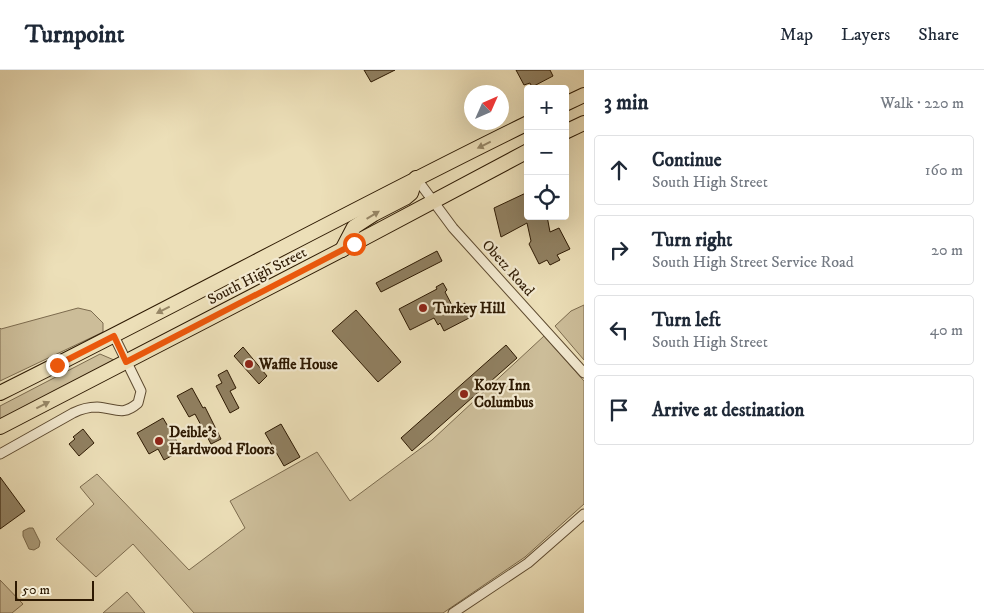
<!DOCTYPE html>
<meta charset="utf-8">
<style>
body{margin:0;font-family:"IM FELL DW Pica",serif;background:#f2f2f3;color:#1f2937}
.controls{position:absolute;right:15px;top:15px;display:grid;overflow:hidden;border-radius:5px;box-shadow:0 5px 20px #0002}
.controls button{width:45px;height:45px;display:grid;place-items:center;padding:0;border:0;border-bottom:1px solid #e0e1e3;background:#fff;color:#1f2937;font:25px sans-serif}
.compass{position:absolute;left:464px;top:15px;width:45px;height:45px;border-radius:50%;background:#fff;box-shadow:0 5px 20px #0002;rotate:45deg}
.scale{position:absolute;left:15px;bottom:12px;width:79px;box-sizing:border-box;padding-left:5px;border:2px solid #2d1902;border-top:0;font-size:14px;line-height:18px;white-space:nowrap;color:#2d1902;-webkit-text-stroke:4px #f3ead1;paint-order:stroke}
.stop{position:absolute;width:15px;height:15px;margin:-11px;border:4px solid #ea580c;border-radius:50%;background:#fff}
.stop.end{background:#ea580c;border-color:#fff;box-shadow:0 1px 5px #0008}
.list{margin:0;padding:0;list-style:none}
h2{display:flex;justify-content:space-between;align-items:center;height:65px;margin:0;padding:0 20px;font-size:21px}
h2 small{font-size:16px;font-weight:400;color:#747a83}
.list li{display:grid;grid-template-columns:32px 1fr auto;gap:15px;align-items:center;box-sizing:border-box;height:70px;margin:0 10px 10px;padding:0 10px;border:1px solid #e0e1e3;border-radius:5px}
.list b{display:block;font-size:19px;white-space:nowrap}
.list p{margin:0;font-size:16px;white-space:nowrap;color:#747a83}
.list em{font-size:16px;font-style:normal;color:#747a83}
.icon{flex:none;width:28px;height:28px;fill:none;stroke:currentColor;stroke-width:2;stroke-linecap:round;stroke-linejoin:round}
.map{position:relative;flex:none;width:584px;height:543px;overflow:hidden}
header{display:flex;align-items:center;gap:30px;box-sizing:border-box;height:70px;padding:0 25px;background:#fff;border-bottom:1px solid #e0e1e3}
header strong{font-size:24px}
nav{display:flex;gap:28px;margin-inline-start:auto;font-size:18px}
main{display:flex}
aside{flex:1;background:#fff}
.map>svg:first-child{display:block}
.green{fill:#ccbd99;stroke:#7c6b4e}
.water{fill:#ab9c7a;stroke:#79684a}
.building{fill:#908061;stroke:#2d1902}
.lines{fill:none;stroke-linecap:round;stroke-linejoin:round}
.minor-casing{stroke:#5d4a30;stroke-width:11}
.primary-casing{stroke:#2d1902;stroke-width:16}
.minor{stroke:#f3ead1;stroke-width:9}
.primary{stroke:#ecdfb8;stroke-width:14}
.oneway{fill:#968666}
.route{stroke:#ea580c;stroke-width:6}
.poi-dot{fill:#8f2418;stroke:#f3ead1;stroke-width:2}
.labels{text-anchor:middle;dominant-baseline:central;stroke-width:4.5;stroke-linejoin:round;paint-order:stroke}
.street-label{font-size:15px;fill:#2d1902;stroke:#f3ead1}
.poi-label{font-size:15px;font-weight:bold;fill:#2d1902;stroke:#f3ead1;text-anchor:start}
</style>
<header>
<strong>Turnpoint</strong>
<nav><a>Map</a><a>Layers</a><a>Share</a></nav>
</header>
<main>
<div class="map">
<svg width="584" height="543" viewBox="0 0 584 543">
<rect width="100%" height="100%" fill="#ecdfb8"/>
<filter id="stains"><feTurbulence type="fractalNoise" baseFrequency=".004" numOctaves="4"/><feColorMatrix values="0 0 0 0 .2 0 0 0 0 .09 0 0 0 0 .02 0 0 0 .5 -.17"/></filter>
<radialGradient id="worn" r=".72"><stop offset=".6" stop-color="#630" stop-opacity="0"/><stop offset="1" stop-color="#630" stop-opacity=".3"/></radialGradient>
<g class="green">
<path d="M 584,235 L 584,290 L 555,256 L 571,241 Z"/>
<path d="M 78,238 L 91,241 L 103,253 L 103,262 L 0,311 L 0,258 L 1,259 Z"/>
<path d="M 544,266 L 584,311 L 584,434 L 525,487 L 443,543 L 194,543 L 133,474 L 96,507 L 56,469 L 94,434 L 80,417 L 97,404 L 189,500 L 245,458 L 230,431 L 317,382 L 350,431 L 432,370 Z"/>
<path d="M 100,284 L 114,290 L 0,350 L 0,336 Z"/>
<path d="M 0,510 L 23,534 L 12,543 L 0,543 Z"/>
<path d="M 127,522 L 145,543 L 103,543 Z"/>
</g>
<path class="water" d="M 29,458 L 33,458 L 40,472 L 39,477 L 34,480 L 29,479 L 23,466 L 23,461 Z"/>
<g class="building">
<path d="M 364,0 L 395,0 L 371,12 Z"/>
<path d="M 516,0 L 550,0 L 553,6 L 532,17 L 530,13 L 524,15 Z"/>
<path d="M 528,122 L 528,146 L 547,146 L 550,162 L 559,158 L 570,179 L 557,185 L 560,190 L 550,195 L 547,190 L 539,194 L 529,174 L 531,171 L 527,153 L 501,167 L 494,138 Z"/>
<path d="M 437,181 L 442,191 L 381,222 L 376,213 Z"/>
<path d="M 443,213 L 447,220 L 445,222 L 454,239 L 465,233 L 471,247 L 444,261 L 440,253 L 438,255 L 434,248 L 410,260 L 399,239 L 437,219 L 436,217 Z"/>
<path d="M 356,240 L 401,292 L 378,312 L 332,261 Z"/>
<path d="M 506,275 L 517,288 L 412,381 L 401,368 Z"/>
<path d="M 243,277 L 267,306 L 259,314 L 234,286 Z"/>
<path d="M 227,300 L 236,318 L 230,321 L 239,338 L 230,343 L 216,316 L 222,313 L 218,305 Z"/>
<path d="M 192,318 L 203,338 L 205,337 L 221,369 L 211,374 L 195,344 L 189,347 L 177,326 Z"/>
<path d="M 163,348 L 182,380 L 164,390 L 158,379 L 149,384 L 137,363 Z"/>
<path d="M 281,354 L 300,387 L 284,396 L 265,363 Z"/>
<path d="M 83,359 L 94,373 L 79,386 L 69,374 L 75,369 L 73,367 Z"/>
<path d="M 0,407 L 25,441 L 0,459 Z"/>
</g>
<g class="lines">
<g class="minor-casing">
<g id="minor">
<path d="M 416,108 L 453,158 L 584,303"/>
<path d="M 0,384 L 73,343 C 81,339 88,337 97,337 C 115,338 122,347 138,333 L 141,321 L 114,266"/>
<path d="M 453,543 L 528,493 L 584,444"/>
</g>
</g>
<g class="primary-casing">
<g id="primary">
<path d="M 565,34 L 584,25"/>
<path d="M 565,62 L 584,53"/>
<path d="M 342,180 L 354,157 L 374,144 L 405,128 L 411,123 L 416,108"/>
<path d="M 0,323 C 177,235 350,140 528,53"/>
<path d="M 0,357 L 355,173 L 528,81"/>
</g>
</g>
<use href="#minor" class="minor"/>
<use href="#primary" class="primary"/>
</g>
<defs><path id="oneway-solid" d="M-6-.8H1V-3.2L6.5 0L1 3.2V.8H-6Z" transform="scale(1.25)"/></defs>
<g class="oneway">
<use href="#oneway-solid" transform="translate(484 75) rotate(154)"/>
<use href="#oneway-solid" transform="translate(373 145) rotate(-31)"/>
<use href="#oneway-solid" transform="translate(163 240) rotate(153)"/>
<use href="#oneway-solid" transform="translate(43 335) rotate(-27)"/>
</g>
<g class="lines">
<path class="route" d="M 57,295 L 114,266 L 126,292 L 354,174"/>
</g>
<g class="poi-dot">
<circle cx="423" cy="238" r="5"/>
<circle cx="249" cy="294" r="5"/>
<circle cx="464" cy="324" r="5"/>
<circle cx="159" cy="371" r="5"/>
</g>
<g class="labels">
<g class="street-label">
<text transform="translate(508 198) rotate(48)">Obetz Road</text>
<text transform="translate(257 206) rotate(-27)">South High Street</text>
</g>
<g class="poi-label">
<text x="433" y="238">Turkey Hill</text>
<text x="259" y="294">Waffle House</text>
<text x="474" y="315">Kozy Inn<tspan x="474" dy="17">Columbus</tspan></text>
<text x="169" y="362">Deible's<tspan x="169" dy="17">Hardwood Floors</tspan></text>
</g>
</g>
<rect width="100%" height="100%" filter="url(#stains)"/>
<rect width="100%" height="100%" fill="url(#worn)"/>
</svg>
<div class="controls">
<button>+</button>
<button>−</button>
<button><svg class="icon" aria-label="locate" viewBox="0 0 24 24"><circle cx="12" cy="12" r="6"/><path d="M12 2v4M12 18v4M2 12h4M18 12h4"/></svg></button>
</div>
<svg class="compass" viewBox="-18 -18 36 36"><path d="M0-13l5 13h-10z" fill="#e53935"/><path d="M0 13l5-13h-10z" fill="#747a83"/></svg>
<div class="scale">50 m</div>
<div class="stop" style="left:354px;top:174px"></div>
<div class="stop end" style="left:57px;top:295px"></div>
</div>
<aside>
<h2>3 min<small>Walk · 220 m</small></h2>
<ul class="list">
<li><svg class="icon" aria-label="ahead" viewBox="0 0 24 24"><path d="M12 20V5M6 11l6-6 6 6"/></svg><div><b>Continue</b><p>South High Street</p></div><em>160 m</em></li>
<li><svg class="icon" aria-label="right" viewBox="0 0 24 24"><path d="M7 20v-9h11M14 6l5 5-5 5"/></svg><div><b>Turn right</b><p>South High Street Service Road</p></div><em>20 m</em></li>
<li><svg class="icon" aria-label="left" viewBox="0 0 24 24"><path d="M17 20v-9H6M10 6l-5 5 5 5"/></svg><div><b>Turn left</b><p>South High Street</p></div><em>40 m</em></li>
<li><svg class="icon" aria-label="arrive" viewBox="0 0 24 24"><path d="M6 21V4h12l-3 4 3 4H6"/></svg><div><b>Arrive at destination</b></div></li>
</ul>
</aside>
</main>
